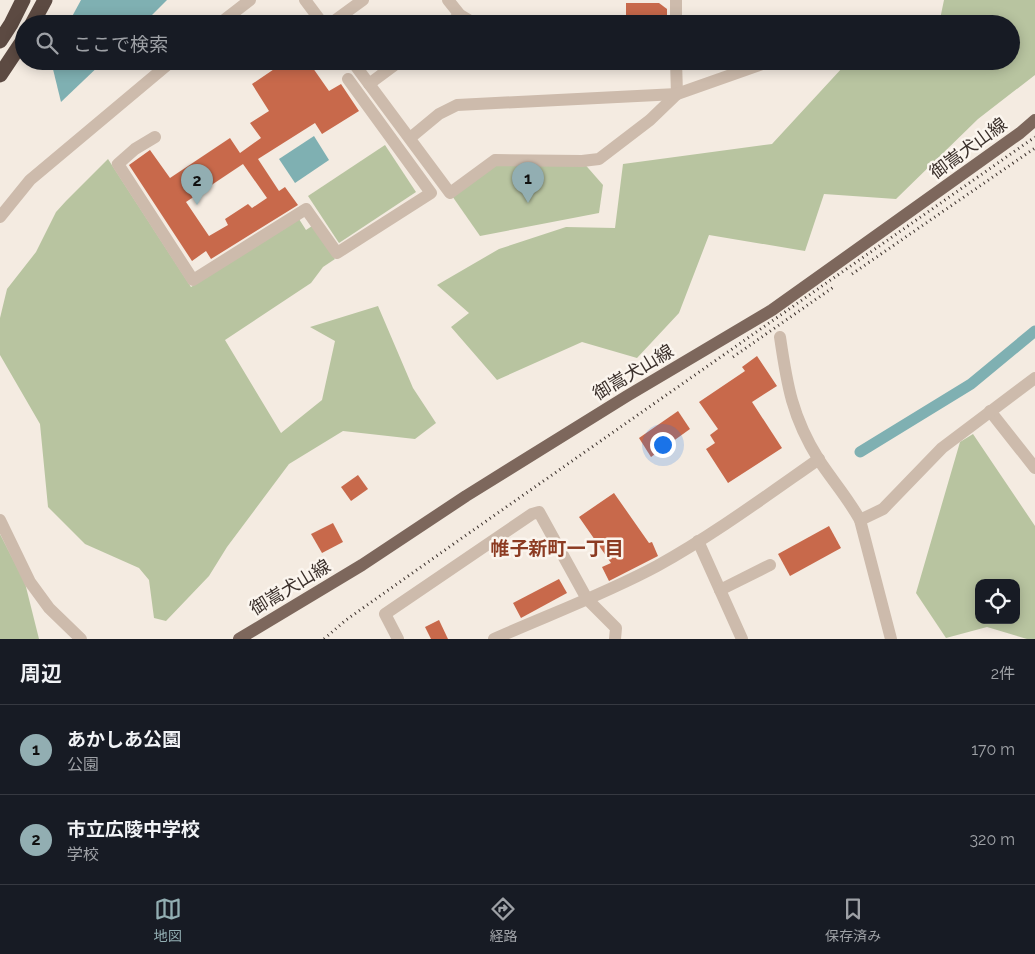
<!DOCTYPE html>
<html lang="ja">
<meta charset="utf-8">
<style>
body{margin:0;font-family:Raleway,"Noto Sans JP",sans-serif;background:#20242c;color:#f1f3f6}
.controls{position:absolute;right:15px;bottom:15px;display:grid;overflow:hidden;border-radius:10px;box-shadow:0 2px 12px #0003}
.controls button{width:45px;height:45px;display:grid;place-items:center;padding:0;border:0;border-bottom:1px solid #363941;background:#171b24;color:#f1f3f6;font:25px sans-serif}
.you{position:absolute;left:662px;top:444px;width:18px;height:18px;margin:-12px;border:4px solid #fff;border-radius:50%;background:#1a73e8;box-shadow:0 0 0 8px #1a73e833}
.badge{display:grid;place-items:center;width:32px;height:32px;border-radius:50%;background:#92aeb2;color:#111;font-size:16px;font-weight:700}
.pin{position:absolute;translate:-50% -41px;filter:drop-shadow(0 1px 2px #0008)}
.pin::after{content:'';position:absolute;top:26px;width:18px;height:15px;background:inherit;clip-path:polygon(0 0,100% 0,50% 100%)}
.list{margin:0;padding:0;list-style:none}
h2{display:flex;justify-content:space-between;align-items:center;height:65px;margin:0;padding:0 20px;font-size:21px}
h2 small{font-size:16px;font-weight:400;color:#9ea1a6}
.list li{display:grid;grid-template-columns:32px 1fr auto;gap:15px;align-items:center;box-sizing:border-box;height:90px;padding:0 20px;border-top:1px solid #363941}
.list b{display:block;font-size:19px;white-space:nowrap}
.list p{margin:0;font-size:16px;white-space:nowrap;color:#9ea1a6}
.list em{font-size:16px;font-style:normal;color:#9ea1a6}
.icon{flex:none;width:28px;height:28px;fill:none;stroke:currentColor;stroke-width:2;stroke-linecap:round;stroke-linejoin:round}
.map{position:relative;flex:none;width:1035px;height:639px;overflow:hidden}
.search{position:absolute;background:#171b24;box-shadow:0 2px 12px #0003;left:15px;right:15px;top:15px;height:55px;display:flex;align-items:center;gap:12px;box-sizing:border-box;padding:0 18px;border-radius:28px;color:#9ea1a6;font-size:19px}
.sheet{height:245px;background:#171b24}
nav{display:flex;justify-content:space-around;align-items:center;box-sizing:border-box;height:70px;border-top:1px solid #363941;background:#171b24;font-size:14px;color:#9ea1a6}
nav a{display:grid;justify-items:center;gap:2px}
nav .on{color:#92aeb2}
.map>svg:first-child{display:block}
.green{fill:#b8c4a0;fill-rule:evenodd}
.water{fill:#7fb0b2}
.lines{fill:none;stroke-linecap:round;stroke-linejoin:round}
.canal{stroke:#7fb0b2;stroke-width:11}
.building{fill:#c8694b;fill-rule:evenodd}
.minor{stroke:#cdbbac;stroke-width:12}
.major{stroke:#7d675c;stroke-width:12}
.highway{stroke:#5c4a42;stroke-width:15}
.rail{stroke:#3b302b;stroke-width:3;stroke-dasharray:1 4;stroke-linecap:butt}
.labels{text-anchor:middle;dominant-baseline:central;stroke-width:5;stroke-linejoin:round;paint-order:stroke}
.street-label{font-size:18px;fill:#3b302b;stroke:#fbf5ee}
.neighbourhood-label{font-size:19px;font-weight:bold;fill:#8c3b22;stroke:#fbf5ee}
</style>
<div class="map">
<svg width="1035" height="639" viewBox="0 0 1035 639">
<rect width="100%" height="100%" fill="#f4ebe1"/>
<g class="green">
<path d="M 944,0 L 1035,0 L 1035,75 L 978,119 L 896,199 L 824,194 L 805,251 L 709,235 L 679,313 L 637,358 L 582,342 L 497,380 L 451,327 L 469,313 L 437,285 L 499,249 L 566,227 L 615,228 L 623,164 L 772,144 L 843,67 L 856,61 L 1011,61 L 1011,24 L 939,24 Z"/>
<path d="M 385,145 L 416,192 L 339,243 L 308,196 Z"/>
<path d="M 108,159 L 191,287 L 299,219 L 306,230 L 312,226 L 335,259 L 323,267 L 311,283 L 225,340 L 281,433 L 322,400 L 335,341 L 310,327 L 378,306 L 413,388 L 436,423 L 415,439 L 343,431 L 289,464 L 227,547 L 209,576 L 166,621 L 154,618 L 149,580 L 139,568 L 85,544 L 48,507 L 40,424 L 0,355 L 0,318 L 7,289 L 36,252 L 56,212 L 66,201 Z"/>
<path d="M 495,160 L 582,161 L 603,185 L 599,213 L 480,236 L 450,193 Z"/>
<path d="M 973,434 L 1035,526 L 1035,639 L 1027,639 L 987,627 L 946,638 L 916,593 L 960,442 ZM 979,583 L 1016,583 L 1016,620 L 979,620 Z"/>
<path d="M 0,534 L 25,583 L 39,639 L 0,639 Z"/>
</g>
<g class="water">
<path d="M 81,0 L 167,0 L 143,24 L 68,24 Z"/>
<path d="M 51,61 L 104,61 L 61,102 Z"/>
<path d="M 314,136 L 329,160 L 295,183 L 279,159 Z"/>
</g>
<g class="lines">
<path class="canal" d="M 860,452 L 971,384 L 1035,331"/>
</g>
<g class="building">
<path d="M 626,3 L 659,3 L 667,9 L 667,19 L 626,19 Z"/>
<path d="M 286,61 L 308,61 L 329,91 L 341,84 L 359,111 L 322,134 L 315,123 L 258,159 L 279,191 L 285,187 L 298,205 L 211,259 L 206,251 L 192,261 L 129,165 L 150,150 L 170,178 L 230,138 L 240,153 L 261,138 L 250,123 L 269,111 L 252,84 ZM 243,164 L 267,198 L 252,208 L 248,204 L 225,219 L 228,225 L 209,236 L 186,202 Z"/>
<path d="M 757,356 L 777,386 L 752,402 L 782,448 L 728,483 L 706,449 L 715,443 L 710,435 L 718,429 L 699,402 L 745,371 L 742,367 Z"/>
<path d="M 678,411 L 690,429 L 651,457 L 639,438 Z"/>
<path d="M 358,475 L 368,489 L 351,501 L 341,487 Z"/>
<path d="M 614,493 L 649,543 L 652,542 L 658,556 L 609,581 L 602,567 L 611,563 L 579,517 Z"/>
<path d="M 333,523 L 343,542 L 322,553 L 311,534 Z"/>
<path d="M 829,526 L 841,548 L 790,576 L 778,554 Z"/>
<path d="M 559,579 L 567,593 L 521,618 L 513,603 Z"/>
<path d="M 439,620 L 448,639 L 431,639 L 425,627 Z"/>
</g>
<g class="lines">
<g class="minor">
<path d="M 305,0 L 323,24"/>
<path d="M 448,0 L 460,15 L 475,24"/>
<path d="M 219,24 L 250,0"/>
<path d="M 330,24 L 363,0"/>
<path d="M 449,24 L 460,15"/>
<path d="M 676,24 L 676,0"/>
<path d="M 352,61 L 450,193 L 495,160 L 582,161 L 599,159 L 650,120 L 677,94 L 676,61"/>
<path d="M 369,84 L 400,61"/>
<path d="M 155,137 L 135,149 L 118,164 L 193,280 L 306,209 L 337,253 L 431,193 L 348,79"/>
<path d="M 410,138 L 439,114 L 457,105 L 677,94 L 771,61"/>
<path d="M 0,217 L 30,180 L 172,61"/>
<path d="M 780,337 C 787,385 792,417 819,460 C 832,480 848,498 860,520 L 891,639"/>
<path d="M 990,411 L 1035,468"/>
<path d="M 0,520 L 30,582 L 49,608 L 81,639"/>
<path d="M 860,520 L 883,509 L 942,448 L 1035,378"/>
<path d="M 698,541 L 742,639"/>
<path d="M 720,590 L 770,565"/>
<path d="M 398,639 L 385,614 L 532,514 L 539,512 L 587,599 L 616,628 L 615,639"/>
<path d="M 494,639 C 548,615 605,594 657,566 C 713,535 766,496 819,459"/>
</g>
<path class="major" d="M 239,639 L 362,565 L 466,496 L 627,396 L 772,310 L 1020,133 L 1035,120"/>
<g class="highway">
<path d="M 32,24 L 45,0"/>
<path d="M 0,41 L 11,24 L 23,0"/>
<path d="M 0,75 L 24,39"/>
</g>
<g class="rail">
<path d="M 852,274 L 1035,148"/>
<path d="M 733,357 L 835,286"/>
<path d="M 324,639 L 346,620 L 462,538 L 1035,137"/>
</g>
</g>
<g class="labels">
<g class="street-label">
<text transform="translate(968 148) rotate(-36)">御嵩犬山線</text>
<text transform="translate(633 372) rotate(-31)">御嵩犬山線</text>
<text transform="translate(290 587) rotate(-31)">御嵩犬山線</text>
</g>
<g class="neighbourhood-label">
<text x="557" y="548">帷子新町一丁目</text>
</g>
</g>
</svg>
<div class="controls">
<button><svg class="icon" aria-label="locate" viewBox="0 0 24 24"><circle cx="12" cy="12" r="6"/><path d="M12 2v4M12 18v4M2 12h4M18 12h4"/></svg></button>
</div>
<div class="you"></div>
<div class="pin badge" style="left:528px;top:203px">1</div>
<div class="pin badge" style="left:197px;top:205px">2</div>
<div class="search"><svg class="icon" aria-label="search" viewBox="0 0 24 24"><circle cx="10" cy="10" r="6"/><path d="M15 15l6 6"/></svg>ここで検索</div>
</div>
<section class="sheet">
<h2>周辺<small>2件</small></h2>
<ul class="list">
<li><span class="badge">1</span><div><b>あかしあ公園</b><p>公園</p></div><em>170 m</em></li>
<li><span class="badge">2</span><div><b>市立広陵中学校</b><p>学校</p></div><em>320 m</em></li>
</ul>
</section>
<nav>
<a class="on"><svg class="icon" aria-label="map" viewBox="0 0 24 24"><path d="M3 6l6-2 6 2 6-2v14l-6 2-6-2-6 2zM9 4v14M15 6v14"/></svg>地図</a>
<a><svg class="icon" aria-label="directions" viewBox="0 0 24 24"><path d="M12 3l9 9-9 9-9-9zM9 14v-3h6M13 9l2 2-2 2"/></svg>経路</a>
<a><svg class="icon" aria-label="saved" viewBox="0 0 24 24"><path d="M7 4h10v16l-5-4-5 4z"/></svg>保存済み</a>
</nav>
